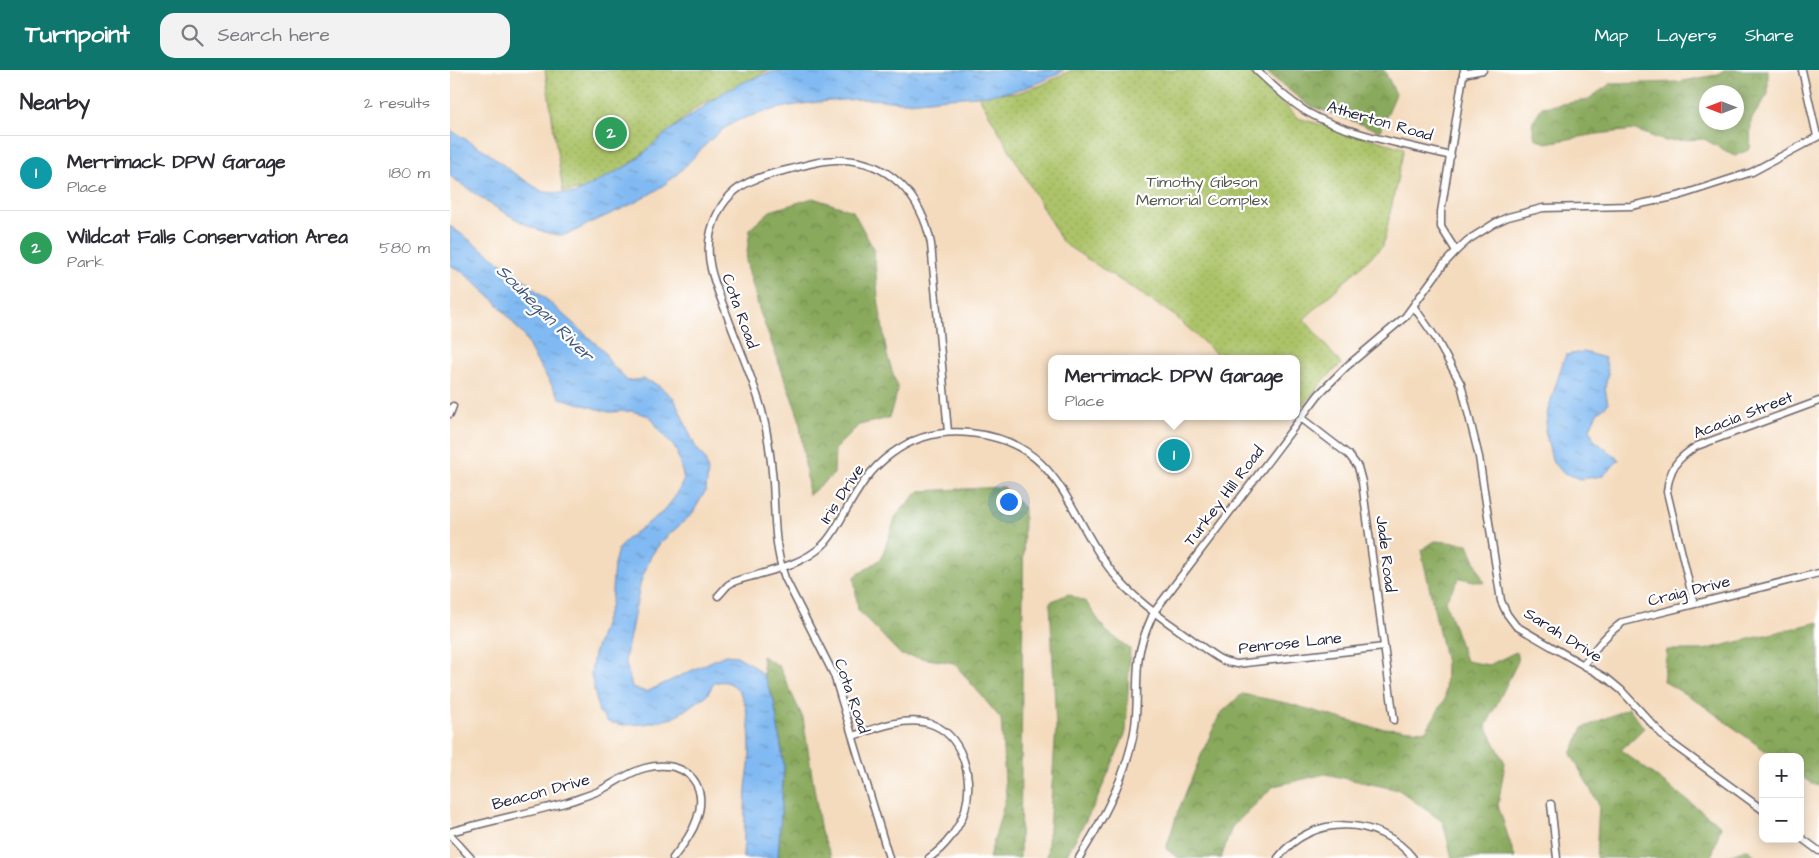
<!DOCTYPE html>
<meta charset="utf-8">
<style>
body{margin:0;font-family:"Architects Daughter",sans-serif;background:#f2f2f3;color:#2b2b33}
.controls{position:absolute;right:15px;bottom:15px;display:grid;overflow:hidden;border-radius:10px;box-shadow:0 2px 12px #0003}
.controls button{width:45px;height:45px;display:grid;place-items:center;padding:0;border:0;border-bottom:1px solid #e1e1e2;background:#fff;color:#2b2b33;font:25px sans-serif}
.compass{position:absolute;left:1249px;top:15px;width:45px;height:45px;border-radius:50%;background:#fff;box-shadow:0 2px 12px #0003;rotate:270deg}
.you{position:absolute;left:558px;top:431px;width:18px;height:18px;margin:-12px;border:4px solid #fff;border-radius:50%;background:#1a73e8;box-shadow:0 0 0 8px #1a73e833}
.badge{display:grid;place-items:center;width:32px;height:32px;border-radius:50%;background:#0f766e;color:#fff;font-size:16px;font-weight:700}
.pin{position:absolute;translate:-50% -50%;border:2px solid #fff;box-shadow:0 1px 5px #0006}
.popup{position:absolute;left:598px;top:285px;width:252px;height:65px;box-sizing:border-box;display:grid;place-content:center;border-radius:10px;background:#fff;filter:drop-shadow(0 1px 4px #0005);font-size:16px;white-space:nowrap;color:#7c7c81}
.popup b{font-size:19px;color:#2b2b33}
.popup::after{content:'';position:absolute;left:50%;top:100%;margin-left:-10px;border:10px solid transparent;border-top-color:#fff}
.list{margin:0;padding:0;list-style:none}
h2{display:flex;justify-content:space-between;align-items:center;height:65px;margin:0;padding:0 20px;font-size:21px}
h2 small{font-size:16px;font-weight:400;color:#7c7c81}
.list li{display:grid;grid-template-columns:32px 1fr auto;gap:15px;align-items:center;box-sizing:border-box;height:75px;padding:0 20px;border-top:1px solid #e1e1e2}
.list b{display:block;font-size:19px;white-space:nowrap}
.list p{margin:0;font-size:16px;white-space:nowrap;color:#7c7c81}
.list em{font-size:16px;font-style:normal;color:#7c7c81}
.icon{flex:none;width:28px;height:28px;fill:none;stroke:currentColor;stroke-width:2;stroke-linecap:round;stroke-linejoin:round}
.map{position:relative;flex:none;width:1369px;height:788px;overflow:hidden}
header{display:flex;align-items:center;gap:30px;box-sizing:border-box;height:70px;padding:0 25px;background:#0f766e;color:#fff}
header strong{font-size:24px}
nav{display:flex;gap:28px;margin-inline-start:auto;font-size:18px}
.search{width:350px;height:45px;background:#f2f2f3;display:flex;align-items:center;gap:12px;box-sizing:border-box;padding:0 18px;border-radius:15px;color:#7c7c81;font-size:19px}
main{display:flex}
aside{flex:1;background:#fff}
.map>svg:first-child{display:block}
.forest{fill:url(#forest-crowns);stroke:#56664c;fill-rule:evenodd}
.park{fill:url(#park-dots);stroke:#677252}
.water{fill:url(#water-ripples);stroke:#526e96}
.lines{fill:none;stroke-linecap:round;stroke-linejoin:round}
.minor-casing{stroke:#6c6369;stroke-width:9}
.minor{stroke:#fff;stroke-width:6}
.labels{text-anchor:middle;dominant-baseline:central;stroke-width:4.5;stroke-linejoin:round;paint-order:stroke}
.street-label{font-size:16px;fill:#22223b;stroke:#fff}
.park-label{font-size:16px;fill:#525a4b;stroke:#fff}
.water-label{font-size:18px;font-style:italic;fill:#43577b;stroke:#fff}
</style>
<header>
<strong>Turnpoint</strong>
<div class="search"><svg class="icon" aria-label="search" viewBox="0 0 24 24"><circle cx="10" cy="10" r="6"/><path d="M15 15l6 6"/></svg>Search here</div>
<nav><a>Map</a><a>Layers</a><a>Share</a></nav>
</header>
<main>
<aside>
<h2>Nearby<small>2 results</small></h2>
<ul class="list">
<li><span class="badge" style="background:#0f9aa8">1</span><div><b>Merrimack DPW Garage</b><p>Place</p></div><em>180 m</em></li>
<li><span class="badge" style="background:#2e9e5b">2</span><div><b>Wildcat Falls Conservation Area</b><p>Park</p></div><em>580 m</em></li>
</ul>
</aside>
<div class="map">
<svg width="1369" height="788" viewBox="0 0 1369 788">
<defs>
<pattern id="forest-crowns" width="20" height="18" patternUnits="userSpaceOnUse" patternTransform="scale(1.25)"><rect width="20" height="18" fill="#89a95c"/><path d="M2 6a3 3 0 1 1 6 0M12 15a3 3 0 1 1 6 0" fill="none" stroke="#70894d"/></pattern>
<pattern id="park-dots" width="8" height="8" patternUnits="userSpaceOnUse" patternTransform="scale(1.25)"><rect width="8" height="8" fill="#acc368"/><path d="M2 2h.1M6 6h.1" fill="none" stroke="#94a75b" stroke-width="1.8" stroke-linecap="round"/></pattern>
<pattern id="water-ripples" width="26" height="14" patternUnits="userSpaceOnUse" patternTransform="scale(1.25)"><rect width="26" height="14" fill="#81baf2"/><path d="M2 4q2-2 4 0t4 0M15 11q2-2 4 0t4 0" fill="none" stroke="#6997c5"/></pattern>
</defs>
<rect width="100%" height="100%" fill="#fff"/>
<filter id="ink" filterUnits="userSpaceOnUse"><feTurbulence type="fractalNoise" baseFrequency=".02" numOctaves="2"/><feDisplacementMap in="SourceGraphic" scale="10" xChannelSelector="R" yChannelSelector="G"/><feConvolveMatrix kernelMatrix="1 2 1 2 8 2 1 2 1" color-interpolation-filters="sRGB"/></filter>
<filter id="wash" filterUnits="userSpaceOnUse"><feTurbulence type="fractalNoise" baseFrequency=".0096" numOctaves="4" result="noise"/><feDisplacementMap in="SourceGraphic" scale="20" xChannelSelector="R" yChannelSelector="G"/><feGaussianBlur stdDeviation="1.12" result="paint"/><feColorMatrix in="noise" values="0 0 0 0 0 0 0 0 0 0 0 0 0 0 0 0 0 1.4 0 .05"/><feComposite in="paint" operator="in"/></filter>
<g filter="url(#wash)">
<rect width="100%" height="100%" fill="#f4dbbe"/>
<g class="forest">
<path d="M 816,0 L 934,0 L 946,24 L 930,61 L 858,35 L 820,5 Z"/>
<path d="M 1274,0 L 1318,0 L 1318,24 L 1301,50 L 1300,79 L 1285,86 L 1254,69 L 1215,71 L 1185,60 L 1147,64 L 1096,73 L 1085,68 L 1082,53 L 1092,37 L 1137,30 L 1160,14 L 1228,12 L 1266,5 ZM 1256,22 L 1286,22 L 1286,52 L 1256,52 Z"/>
<path d="M 363,128 L 403,141 L 424,180 L 428,228 L 437,285 L 448,319 L 439,348 L 409,355 L 385,379 L 384,404 L 359,425 L 349,348 L 309,239 L 296,191 L 300,159 L 320,141 Z"/>
<path d="M 554,417 L 574,438 L 570,788 L 539,788 L 556,727 L 551,649 L 504,593 L 451,585 L 408,540 L 404,507 L 431,489 L 446,446 L 469,421 Z"/>
<path d="M 985,471 L 1018,474 L 1034,513 L 1010,508 L 995,531 L 1016,591 L 1039,595 L 1066,582 L 1068,591 L 1036,656 L 1055,693 L 1048,735 L 1065,788 L 1002,788 L 993,752 L 949,720 L 875,704 L 824,716 L 782,757 L 771,788 L 728,788 L 716,779 L 727,744 L 752,683 L 770,644 L 792,624 L 837,633 L 920,657 L 976,661 L 995,629 L 996,593 L 971,480 Z"/>
<path d="M 618,524 L 636,532 L 656,561 L 680,579 L 676,662 L 645,734 L 615,788 L 597,788 L 606,657 L 600,532 Z"/>
<path d="M 1369,552 L 1369,717 L 1350,706 L 1350,687 L 1324,687 L 1247,631 L 1213,611 L 1217,580 L 1254,580 Z"/>
<path d="M 312,586 L 329,596 L 353,648 L 371,762 L 382,788 L 328,788 L 334,696 L 324,631 L 314,606 Z"/>
<path d="M 1179,638 L 1194,658 L 1171,680 L 1271,756 L 1261,788 L 1146,788 L 1149,735 L 1121,684 L 1133,658 Z"/>
<path d="M 1298,779 L 1307,788 L 1273,788 Z"/>
</g>
<g class="park">
<path d="M 95,0 L 319,0 L 247,37 L 190,86 L 157,110 L 137,119 L 113,122 Z"/>
<path d="M 621,0 L 799,0 L 848,48 L 954,78 L 933,176 L 854,249 L 891,294 L 876,308 L 847,343 L 846,289 L 772,289 L 725,246 L 613,173 L 528,25 L 545,23 L 567,23 L 592,15 Z"/>
</g>
<g class="water">
<path d="M 328,0 L 614,0 C 575,24 542,25 498,28 C 483,29 468,32 453,32 C 441,32 430,29 419,29 C 376,30 333,34 292,49 C 266,58 246,87 226,105 C 203,126 172,139 144,151 C 136,155 121,164 113,165 C 84,167 24,123 0,106 L 0,60 L 34,80 L 65,104 L 93,122 L 124,124 L 184,92 L 216,63 L 274,22 L 296,11 Z"/>
<path d="M 0,156 L 71,207 L 153,280 L 162,296 L 170,302 L 177,311 L 193,309 L 206,314 L 224,328 L 245,376 L 255,389 L 258,401 L 256,420 L 242,444 L 211,472 L 201,486 L 191,511 L 175,590 L 182,617 L 196,622 L 275,585 L 287,586 L 302,595 L 314,606 L 324,631 L 334,696 L 328,788 L 293,788 C 294,765 295,741 296,718 C 297,706 300,695 300,683 C 300,661 299,602 264,613 L 257,625 L 223,648 L 195,654 L 173,655 L 158,652 L 149,642 L 141,604 L 144,584 L 161,534 L 164,494 L 168,479 L 178,468 L 214,441 L 227,424 L 234,409 L 226,379 L 213,365 L 200,346 L 181,341 L 159,342 L 110,328 L 86,290 L 74,266 L 45,231 L 15,204 L 0,195 Z"/>
<path d="M 1134,282 L 1155,288 L 1158,303 L 1155,318 L 1158,334 L 1147,343 L 1140,358 L 1143,369 L 1169,390 L 1153,406 L 1130,409 L 1114,403 L 1103,393 L 1095,361 L 1098,340 L 1113,292 L 1116,285 Z"/>
</g>
</g>
<g filter="url(#ink)">
<g class="lines">
<g class="minor-casing">
<g id="minor">
<path d="M 806,0 C 822,15 838,30 857,42 C 894,64 958,75 1001,86"/>
<path d="M 1352,0 L 1367,66"/>
<path d="M 1013,4 L 1033,0"/>
<path d="M 1006,181 L 991,157 L 991,142 L 1014,0"/>
<path d="M 964,237 L 985,267 L 1011,314 L 1029,387 L 1051,531 L 1057,544 L 1066,556 L 1159,610 L 1171,620 L 1217,670 L 1313,740"/>
<path d="M 0,344 L 3,336"/>
<path d="M 851,348 L 899,385 L 908,397 L 912,412 L 944,650"/>
<path d="M 268,526 C 271,523 275,518 278,515 C 286,509 298,508 307,505 C 328,499 355,492 372,476 C 382,467 388,454 395,442 C 408,419 420,399 441,384 C 464,367 492,360 520,363 C 615,372 617,450 668,509 C 689,534 718,552 744,571 C 753,577 762,585 772,590 C 776,592 782,593 787,594 L 934,577"/>
<path d="M 1244,534 L 1217,422 C 1219,399 1227,388 1247,376 L 1369,331"/>
<path d="M 1134,594 C 1146,578 1156,564 1173,552 L 1369,503"/>
<path d="M 403,666 C 426,658 453,647 478,653 C 513,663 524,708 515,740 C 509,759 495,777 479,788"/>
<path d="M 1101,734 L 1107,788"/>
<path d="M 0,762 C 39,751 79,743 118,732 C 129,728 140,725 151,720 C 165,713 179,702 195,698 C 232,688 260,711 247,749 C 242,764 232,776 223,788"/>
<path d="M 0,765 L 21,788"/>
<path d="M 1350,767 L 1369,781"/>
<path d="M 439,788 L 384,605 L 335,508 C 324,477 325,445 323,412 C 321,388 318,364 312,341 C 303,308 288,276 277,245 C 267,218 253,191 261,161 C 273,117 301,108 341,99 C 356,95 371,90 386,90 C 438,88 472,126 481,174 L 498,362"/>
<path d="M 629,788 C 653,750 676,707 684,662 C 689,637 685,611 689,586 C 691,570 698,556 704,542 L 869,324 L 896,297 L 955,247 L 993,195 L 1006,181 L 1018,170 L 1045,153 L 1058,147 L 1093,138 L 1181,136 L 1228,126 L 1302,102 L 1369,66"/>
<path d="M 828,788 C 861,743 930,746 963,788"/>
</g>
</g>
<use href="#minor" class="minor"/>
</g>
</g>
<g class="labels">
<g class="street-label">
<text transform="translate(930 51) rotate(16)">Atherton Road</text>
<text transform="translate(290 241) rotate(70)">Cota Road</text>
<text transform="translate(1293 345) rotate(-21)">Acacia Street</text>
<text transform="translate(392 424) rotate(-57)">Iris Drive</text>
<text transform="translate(774 426) rotate(-53)">Turkey Hill Road</text>
<text transform="translate(936 484) rotate(83)">Jade Road</text>
<text transform="translate(1239 521) rotate(-14)">Craig Drive</text>
<text transform="translate(1113 565) rotate(32)">Sarah Drive</text>
<text transform="translate(840 573) rotate(-6)">Penrose Lane</text>
<text transform="translate(402 626) rotate(71)">Cota Road</text>
<text transform="translate(91 722) rotate(-15)">Beacon Drive</text>
</g>
<g class="park-label">
<text x="752" y="112">Timothy Gibson<tspan x="752" dy="18">Memorial Complex</tspan></text>
</g>
<g class="water-label">
<text transform="translate(95 243) rotate(45)">Souhegan River</text>
</g>
</g>
</svg>
<div class="controls">
<button>+</button>
<button>−</button>
</div>
<svg class="compass" viewBox="-18 -18 36 36"><path d="M0-13l5 13h-10z" fill="#e53935"/><path d="M0 13l5-13h-10z" fill="#7c7c81"/></svg>
<div class="you"></div>
<div class="pin badge" style="left:724px;top:385px;background:#0f9aa8">1</div>
<div class="popup"><b>Merrimack DPW Garage</b>Place</div>
<div class="pin badge" style="left:161px;top:63px;background:#2e9e5b">2</div>
</div>
</main>
